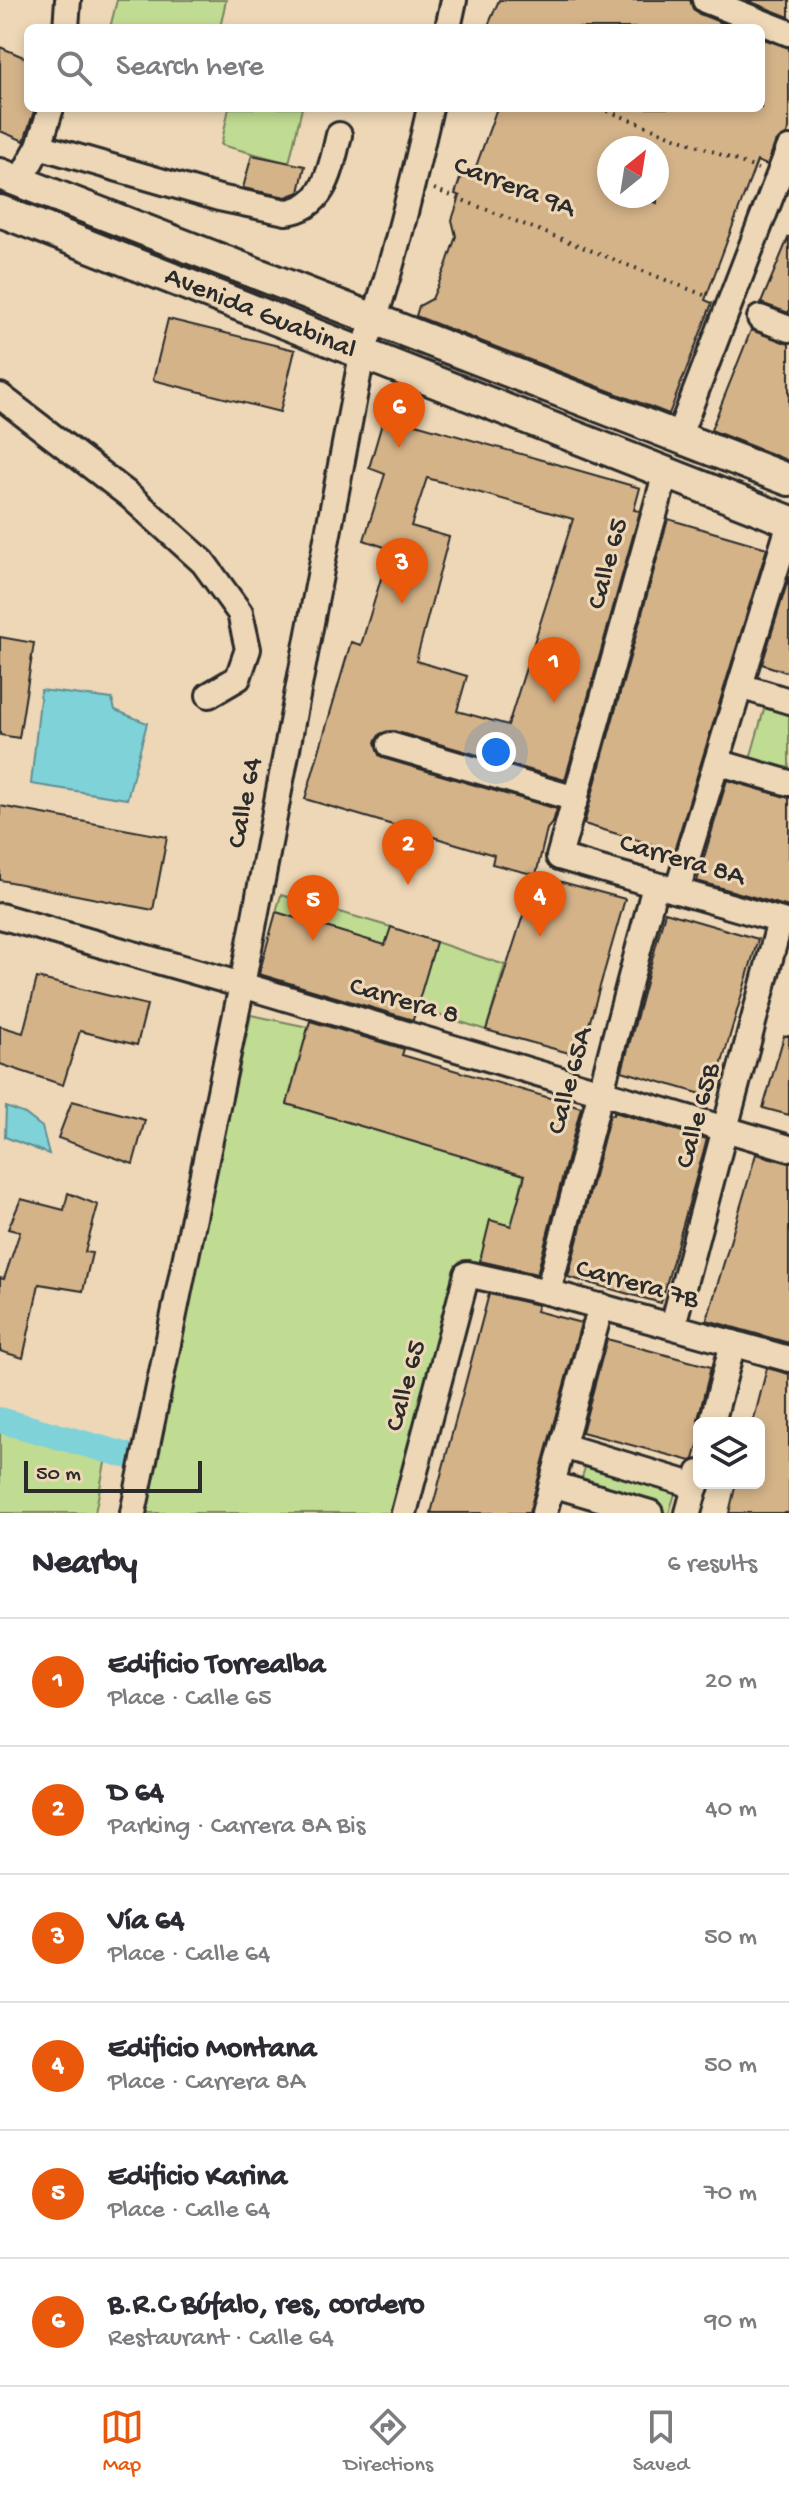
<!DOCTYPE html>
<meta charset="utf-8">
<style>
body{margin:0;font-family:"Gochi Hand",sans-serif;background:#f7f7f7;color:#2b2b33}
.controls{position:absolute;right:24px;bottom:24px;display:grid;overflow:hidden;border-radius:12px;box-shadow:0 4px 12px #0003}
.controls button{width:72px;height:72px;display:grid;place-items:center;padding:0;border:0;border-bottom:2px solid #e1e1e2;background:#fff;color:#2b2b33;font:40px sans-serif}
.compass{position:absolute;left:597px;top:136px;width:72px;height:72px;border-radius:50%;background:#fff;box-shadow:0 4px 12px #0003;rotate:30deg}
.scale{position:absolute;left:24px;bottom:20px;width:178px;box-sizing:border-box;padding-left:8px;border:4px solid #2b2b2b;border-top:0;font-size:22px;line-height:28px;white-space:nowrap;color:#2b2b2b;-webkit-text-stroke:6px #edd7b6;paint-order:stroke}
.you{position:absolute;left:496px;top:752px;width:28px;height:28px;margin:-20px;border:6px solid #fff;border-radius:50%;background:#1a73e8;box-shadow:0 0 0 12px #1a73e833}
.badge{display:grid;place-items:center;width:52px;height:52px;border-radius:50%;background:#ea580c;color:#fff;font-size:26px;font-weight:700}
.pin{position:absolute;translate:-50% -66px;filter:drop-shadow(0 2px 4px #0008)}
.pin::after{content:'';position:absolute;top:42px;width:28px;height:24px;background:inherit;clip-path:polygon(0 0,100% 0,50% 100%)}
.list{margin:0;padding:0;list-style:none}
h2{display:flex;justify-content:space-between;align-items:center;height:104px;margin:0;padding:0 32px;font-size:34px}
h2 small{font-size:26px;font-weight:400;color:#7c7c81}
.list li{display:grid;grid-template-columns:52px 1fr auto;gap:24px;align-items:center;box-sizing:border-box;height:128px;padding:0 32px;border-top:2px solid #e1e1e2}
.list b{display:block;font-size:30px;white-space:nowrap}
.list p{margin:0;font-size:26px;white-space:nowrap;color:#7c7c81}
.list em{font-size:26px;font-style:normal;color:#7c7c81}
.icon{flex:none;width:44px;height:44px;fill:none;stroke:currentColor;stroke-width:2;stroke-linecap:round;stroke-linejoin:round}
.map{position:relative;flex:none;width:789px;height:1513px;overflow:hidden}
.search{position:absolute;background:#fff;box-shadow:0 4px 12px #0003;left:24px;right:24px;top:24px;height:88px;display:flex;align-items:center;gap:20px;box-sizing:border-box;padding:0 28px;border-radius:12px;color:#7c7c81;font-size:30px}
.sheet{height:872px;background:#fff}
nav{display:flex;justify-content:space-around;align-items:center;box-sizing:border-box;height:112px;border-top:2px solid #e1e1e2;background:#fff;font-size:22px;color:#7c7c81}
nav a{display:grid;justify-items:center;gap:4px}
nav .on{color:#ea580c}
.map>svg:first-child{display:block}
.green{fill:#c0db92;stroke:#76835e;stroke-width:2}
.water{fill:#80d2d9;stroke:#5e8f93;stroke-width:2}
.lines{fill:none;stroke-linecap:round;stroke-linejoin:round}
.canal{stroke:#80d2d9;stroke-width:26}
.building{fill:#d4b389;stroke:#2b2b2b;stroke-width:2;fill-rule:evenodd}
.minor-casing{stroke:#2b2b2b;stroke-width:30}
.major-casing{stroke:#2b2b2b;stroke-width:36}
.path{stroke:#2b2b2b;stroke-width:4;stroke-dasharray:2 6;stroke-linecap:butt}
.minor{stroke:#edd7b6;stroke-width:24}
.major{stroke:#edd7b6;stroke-width:30}
.labels{text-anchor:middle;dominant-baseline:central;stroke-width:6;stroke-linejoin:round;paint-order:stroke}
.street-label{font-size:28px;fill:#2b2b2b;stroke:#edd7b6}
</style>
<div class="map">
<svg width="789" height="1513" viewBox="0 0 789 1513">
<rect width="100%" height="100%" fill="#edd7b6"/>
<filter id="ink" filterUnits="userSpaceOnUse"><feTurbulence type="fractalNoise" baseFrequency=".0125" numOctaves="2"/><feDisplacementMap in="SourceGraphic" scale="16" xChannelSelector="R" yChannelSelector="G"/><feConvolveMatrix kernelMatrix="1 2 1 2 8 2 1 2 1" color-interpolation-filters="sRGB"/></filter>
<g filter="url(#ink)">
<g class="green">
<path d="M 117,0 L 226,0 L 220,28 L 110,28 Z"/>
<path d="M 229,108 L 302,108 L 289,163 L 221,145 Z"/>
<path d="M 767,699 L 789,705 L 789,770 L 750,759 Z"/>
<path d="M 281,895 L 391,927 L 366,1011 L 340,1004 L 360,938 L 276,912 Z"/>
<path d="M 436,942 L 505,965 L 486,1030 L 416,1008 Z"/>
<path d="M 251,1015 L 308,1027 L 288,1104 L 524,1175 L 512,1226 L 490,1221 L 479,1266 L 397,1513 L 143,1513 Z"/>
<path d="M 0,1421 L 108,1448 L 95,1513 L 0,1513 Z"/>
<path d="M 589,1454 L 679,1481 L 669,1513 L 650,1513 L 578,1491 Z"/>
</g>
<g class="water">
<path d="M 41,690 L 112,699 L 115,710 L 147,723 L 127,799 L 31,784 Z"/>
<path d="M 6,1107 L 25,1114 L 42,1127 L 49,1154 L 5,1137 Z"/>
</g>
<g class="lines">
<path class="canal" d="M 0,1420 L 125,1455"/>
</g>
<g class="building">
<path d="M 499,0 L 690,0 L 693,9 L 699,14 L 735,28 L 487,28 Z"/>
<path d="M 746,0 L 789,0 L 789,17 Z"/>
<path d="M 761,38 L 789,48 L 789,129 L 787,134 L 775,143 L 767,165 L 757,161 L 705,300 L 712,303 L 669,414 L 416,316 L 419,306 L 432,299 L 446,266 L 456,236 L 452,220 L 460,196 L 455,194 L 460,179 L 474,172 L 497,108 L 761,108 ZM 609,148 L 657,148 L 657,203 L 638,196 L 609,196 Z"/>
<path d="M 0,47 L 28,59 L 28,108 L 35,108 L 24,141 L 0,131 Z"/>
<path d="M 252,155 L 305,166 L 299,192 L 286,197 L 243,188 Z"/>
<path d="M 789,236 L 789,313 L 761,303 Z"/>
<path d="M 168,319 L 295,350 L 280,412 L 153,380 Z"/>
<path d="M 751,330 L 789,344 L 789,461 L 711,430 Z"/>
<path d="M 391,417 L 640,488 L 634,510 L 640,511 L 565,780 L 394,731 L 380,734 L 375,742 L 379,755 L 386,759 L 557,809 L 553,822 L 547,829 L 536,875 L 625,899 L 580,1056 L 486,1030 L 536,875 L 492,864 L 494,855 L 305,799 L 351,642 L 361,645 L 390,549 L 364,540 L 385,474 L 369,468 L 383,420 ZM 427,478 L 573,519 L 508,725 L 457,711 L 467,676 L 416,661 L 449,537 L 411,526 Z"/>
<path d="M 668,519 L 767,548 L 674,851 L 584,824 Z"/>
<path d="M 789,577 L 789,673 L 762,664 Z"/>
<path d="M 0,637 L 34,643 L 19,738 L 0,735 Z"/>
<path d="M 727,780 L 789,798 L 789,907 L 697,881 Z"/>
<path d="M 0,806 L 167,837 L 153,910 L 0,880 Z"/>
<path d="M 276,912 L 385,945 L 391,927 L 436,942 L 413,1020 L 259,974 Z"/>
<path d="M 665,912 L 758,939 L 712,1097 L 622,1071 Z"/>
<path d="M 37,978 L 147,1005 L 137,1045 L 80,1031 L 63,1085 L 0,1064 L 0,1026 L 23,1033 Z"/>
<path d="M 310,1021 L 404,1049 L 402,1055 L 581,1107 L 537,1274 L 480,1261 L 490,1220 L 511,1226 L 525,1175 L 287,1104 Z"/>
<path d="M 784,1036 L 789,1036 L 789,1115 L 763,1108 Z"/>
<path d="M 72,1101 L 145,1120 L 133,1164 L 58,1138 Z"/>
<path d="M 614,1112 L 707,1139 L 661,1303 L 568,1277 L 610,1114 L 613,1115 Z"/>
<path d="M 756,1154 L 789,1163 L 789,1343 L 707,1320 Z"/>
<path d="M 68,1193 L 98,1205 L 85,1252 L 92,1253 L 83,1291 L 39,1284 L 23,1358 L 0,1351 L 0,1278 L 4,1279 L 20,1232 L 8,1229 L 21,1199 L 64,1210 Z"/>
<path d="M 489,1294 L 538,1305 L 536,1311 L 581,1323 L 529,1513 L 431,1513 Z"/>
<path d="M 607,1339 L 711,1367 L 698,1419 L 699,1442 L 694,1459 L 691,1461 L 582,1432 Z"/>
<path d="M 767,1368 L 789,1374 L 789,1513 L 729,1513 L 736,1483 L 759,1483 L 759,1423 L 753,1423 Z"/>
</g>
<g class="lines">
<g class="minor-casing">
<g id="minor">
<path d="M 705,0 L 789,33"/>
<path d="M 66,28 L 68,0"/>
<path d="M 448,28 L 454,0"/>
<path d="M 39,146 L 219,198 L 286,212 C 326,208 331,167 339,135"/>
<path d="M 20,181 L 39,146 L 51,108"/>
<path d="M 760,318 L 789,329"/>
<path d="M 0,396 L 130,496 L 203,562 L 240,613 L 248,649 L 238,678 L 209,695"/>
<path d="M 679,435 L 789,149"/>
<path d="M 666,472 L 559,857 L 789,923"/>
<path d="M 740,686 L 789,701"/>
<path d="M 390,745 L 576,799"/>
<path d="M 717,762 L 789,783"/>
<path d="M 677,891 L 789,526"/>
<path d="M 0,916 L 242,985 L 789,1148"/>
<path d="M 548,1292 L 655,886"/>
<path d="M 673,1325 L 780,921"/>
<path d="M 712,1423 L 733,1343"/>
<path d="M 563,1446 L 696,1486"/>
<path d="M 552,1484 L 650,1513"/>
<path d="M 133,1513 L 242,985 L 362,355 C 391,275 411,191 430,108"/>
<path d="M 404,1513 L 467,1274 L 548,1292 L 789,1359"/>
<path d="M 544,1513 L 601,1306"/>
<path d="M 688,1513 L 699,1473"/>
</g>
</g>
<g class="major-casing">
<g id="major">
<path d="M 0,174 L 789,480"/>
<path d="M 0,211 L 789,521"/>
</g>
</g>
<g class="path">
<path d="M 600,108 L 758,169"/>
<path d="M 434,189 L 709,297"/>
</g>
<use href="#minor" class="minor"/>
<use href="#major" class="major"/>
</g>
</g>
<g class="labels">
<g class="street-label">
<text transform="translate(514 188) rotate(21)">Carrera 9A</text>
<text transform="translate(260 314) rotate(22)">Avenida Guabinal</text>
<text transform="translate(609 564) rotate(-75)">Calle 65</text>
<text transform="translate(246 803) rotate(-79)">Calle 64</text>
<text transform="translate(682 861) rotate(16)">Carrera 8A</text>
<text transform="translate(404 1002) rotate(16)">Carrera 8</text>
<text transform="translate(571 1081) rotate(-75)">Calle 65A</text>
<text transform="translate(699 1116) rotate(-75)">Calle 65B</text>
<text transform="translate(637 1285) rotate(15)">Carrera 7B</text>
<text transform="translate(407 1386) rotate(-75)">Calle 65</text>
</g>
</g>
</svg>
<div class="controls">
<button><svg class="icon" aria-label="layers" viewBox="0 0 24 24"><path d="M12 4l9 5-9 5-9-5zM3 14l9 5 9-5"/></svg></button>
</div>
<svg class="compass" viewBox="-18 -18 36 36"><path d="M0-13l5 13h-10z" fill="#e53935"/><path d="M0 13l5-13h-10z" fill="#7c7c81"/></svg>
<div class="scale">50 m</div>
<div class="you"></div>
<div class="pin badge" style="left:554px;top:703px">1</div>
<div class="pin badge" style="left:408px;top:885px">2</div>
<div class="pin badge" style="left:402px;top:604px">3</div>
<div class="pin badge" style="left:540px;top:937px">4</div>
<div class="pin badge" style="left:313px;top:941px">5</div>
<div class="pin badge" style="left:399px;top:448px">6</div>
<div class="search"><svg class="icon" aria-label="search" viewBox="0 0 24 24"><circle cx="10" cy="10" r="6"/><path d="M15 15l6 6"/></svg>Search here</div>
</div>
<section class="sheet">
<h2>Nearby<small>6 results</small></h2>
<ul class="list">
<li><span class="badge">1</span><div><b>Edificio Torrealba</b><p>Place · Calle 65</p></div><em>20 m</em></li>
<li><span class="badge">2</span><div><b>D 64</b><p>Parking · Carrera 8A Bis</p></div><em>40 m</em></li>
<li><span class="badge">3</span><div><b>Vía 64</b><p>Place · Calle 64</p></div><em>50 m</em></li>
<li><span class="badge">4</span><div><b>Edificio Montana</b><p>Place · Carrera 8A</p></div><em>50 m</em></li>
<li><span class="badge">5</span><div><b>Edificio Karina</b><p>Place · Calle 64</p></div><em>70 m</em></li>
<li><span class="badge">6</span><div><b>B.R.C Búfalo, res, cordero</b><p>Restaurant · Calle 64</p></div><em>90 m</em></li>
</ul>
</section>
<nav>
<a class="on"><svg class="icon" aria-label="map" viewBox="0 0 24 24"><path d="M3 6l6-2 6 2 6-2v14l-6 2-6-2-6 2zM9 4v14M15 6v14"/></svg>Map</a>
<a><svg class="icon" aria-label="directions" viewBox="0 0 24 24"><path d="M12 3l9 9-9 9-9-9zM9 14v-3h6M13 9l2 2-2 2"/></svg>Directions</a>
<a><svg class="icon" aria-label="saved" viewBox="0 0 24 24"><path d="M7 4h10v16l-5-4-5 4z"/></svg>Saved</a>
</nav>
